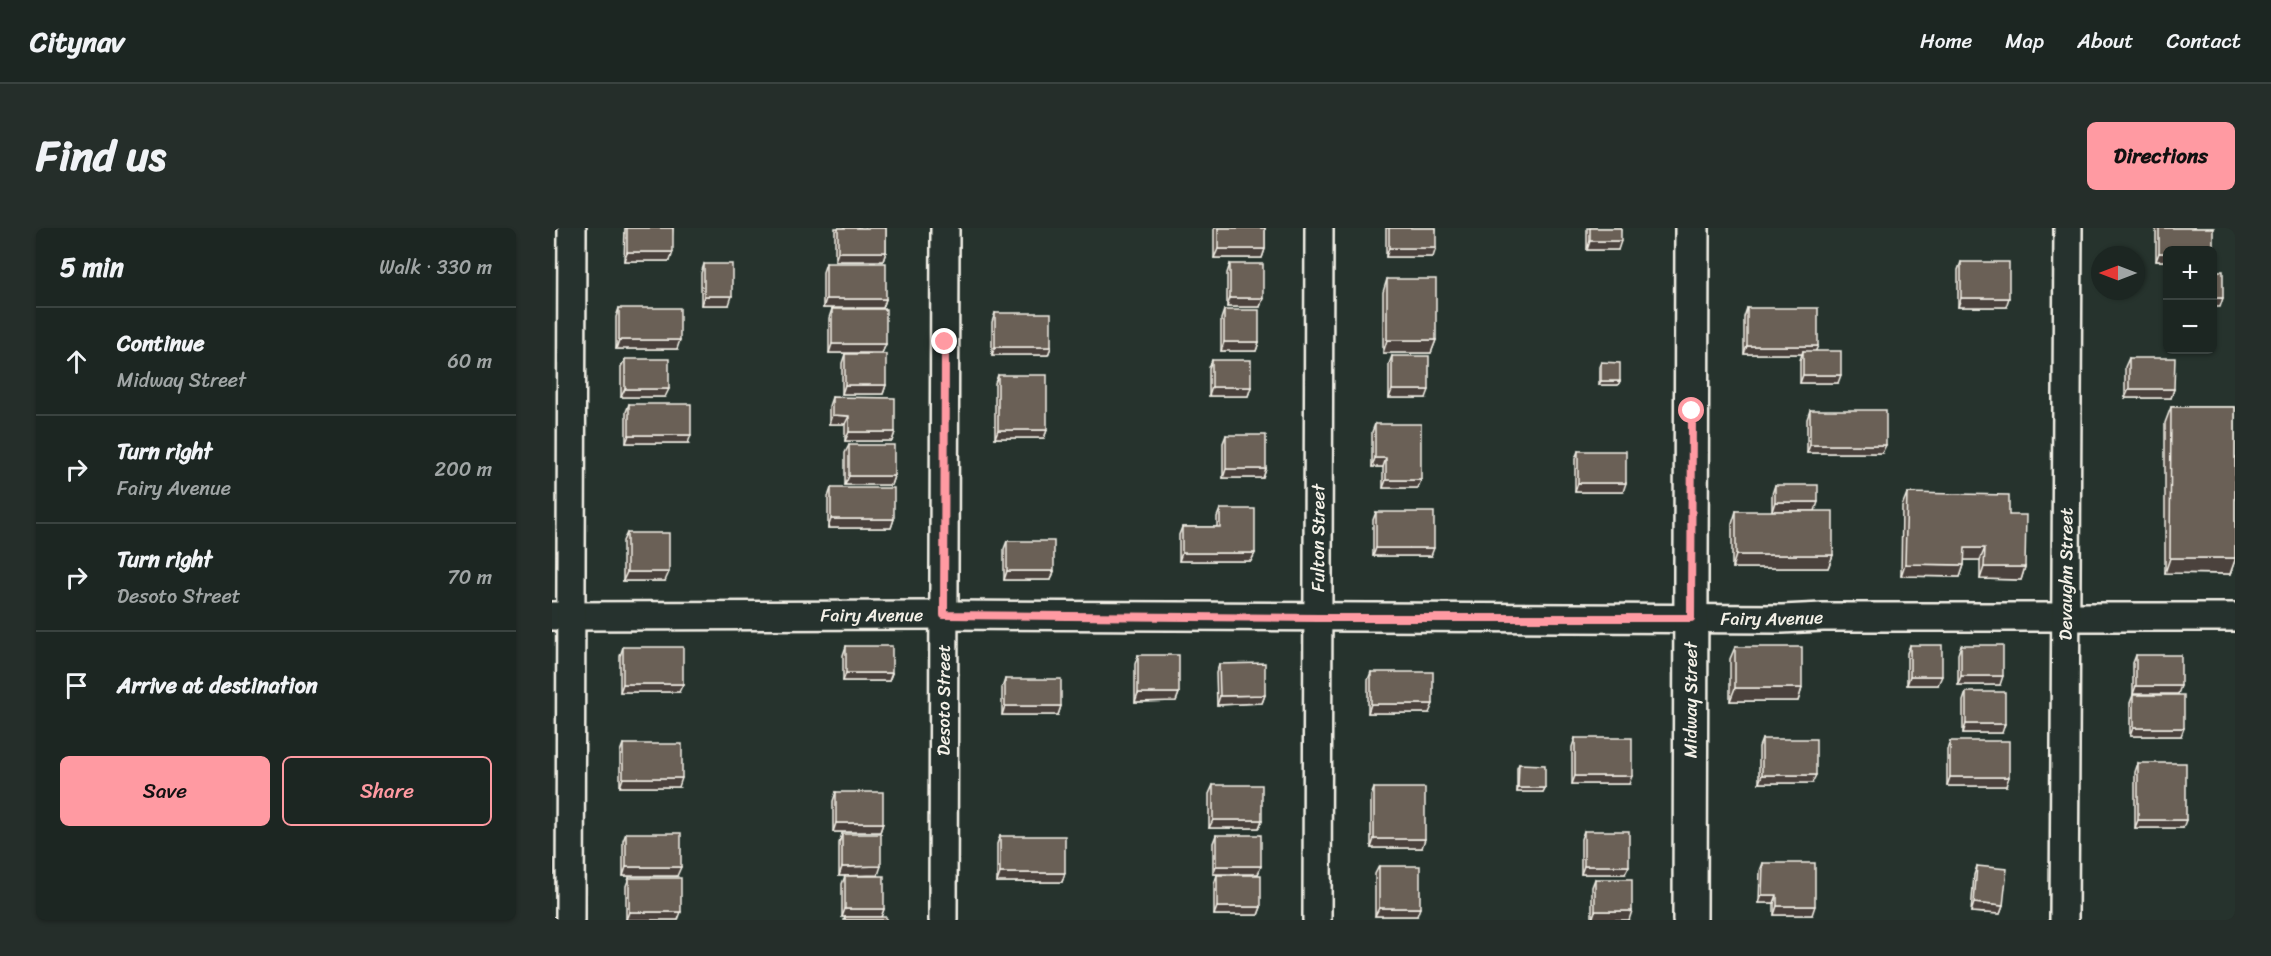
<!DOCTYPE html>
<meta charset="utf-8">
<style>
body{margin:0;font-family:Sriracha,sans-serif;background:#252e2a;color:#f1f3f6}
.controls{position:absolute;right:18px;top:18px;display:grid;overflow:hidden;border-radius:9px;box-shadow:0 2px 4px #0004}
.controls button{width:54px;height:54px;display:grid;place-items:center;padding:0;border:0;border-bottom:2px solid #3a4340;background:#1c2622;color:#f1f3f6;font:30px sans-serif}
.compass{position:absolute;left:1539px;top:18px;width:54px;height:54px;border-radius:50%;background:#1c2622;box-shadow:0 2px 4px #0004;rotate:270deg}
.stop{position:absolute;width:18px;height:18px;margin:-14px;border:4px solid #ff9aa2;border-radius:50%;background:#fff}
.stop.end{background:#ff9aa2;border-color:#fff;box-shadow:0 2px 6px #0008}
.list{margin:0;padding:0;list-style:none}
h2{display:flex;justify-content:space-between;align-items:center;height:78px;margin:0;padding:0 24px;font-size:26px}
h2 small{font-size:20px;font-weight:400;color:#a0a5a5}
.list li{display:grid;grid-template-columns:39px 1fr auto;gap:18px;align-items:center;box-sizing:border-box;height:108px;padding:0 24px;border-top:2px solid #3a4340}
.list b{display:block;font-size:22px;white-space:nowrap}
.list p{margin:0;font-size:20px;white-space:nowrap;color:#a0a5a5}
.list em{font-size:20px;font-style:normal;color:#a0a5a5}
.actions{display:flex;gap:12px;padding:18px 24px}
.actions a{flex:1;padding:14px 0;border:2px solid #ff9aa2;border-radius:9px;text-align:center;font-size:21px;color:#ff9aa2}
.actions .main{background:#ff9aa2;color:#111}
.icon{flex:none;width:33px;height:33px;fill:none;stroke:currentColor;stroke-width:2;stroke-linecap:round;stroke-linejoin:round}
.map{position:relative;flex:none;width:1683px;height:692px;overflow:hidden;border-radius:9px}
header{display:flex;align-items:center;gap:36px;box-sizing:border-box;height:84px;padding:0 30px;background:#1c2622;border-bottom:2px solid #3a4340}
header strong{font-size:28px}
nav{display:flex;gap:33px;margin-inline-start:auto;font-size:21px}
.intro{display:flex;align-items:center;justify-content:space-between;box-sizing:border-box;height:144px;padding:0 36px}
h1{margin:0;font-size:42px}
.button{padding:15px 27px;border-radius:9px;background:#ff9aa2;color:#111;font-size:21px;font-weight:700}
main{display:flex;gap:36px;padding:0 36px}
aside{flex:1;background:#1c2622;border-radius:9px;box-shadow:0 2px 4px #0004}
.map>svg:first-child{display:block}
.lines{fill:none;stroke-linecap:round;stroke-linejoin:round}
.minor-casing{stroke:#f4f1e8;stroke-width:32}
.tertiary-casing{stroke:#f4f1e8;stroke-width:38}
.minor{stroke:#26332d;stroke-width:27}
.tertiary{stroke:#26332d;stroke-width:33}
.wall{fill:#5c534b;stroke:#f4f1e8;stroke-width:1.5}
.shaded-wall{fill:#4b433d;stroke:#f4f1e8;stroke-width:1.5}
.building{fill:#6b6057;stroke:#f4f1e8;stroke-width:1.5}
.route{stroke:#ff9aa2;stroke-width:8}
.labels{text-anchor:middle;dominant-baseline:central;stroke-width:5;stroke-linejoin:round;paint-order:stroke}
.street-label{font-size:18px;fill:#f4f1e8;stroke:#26332d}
</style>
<header>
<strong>Citynav</strong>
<nav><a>Home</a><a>Map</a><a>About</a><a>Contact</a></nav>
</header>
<div class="intro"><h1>Find us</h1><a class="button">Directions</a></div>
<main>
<aside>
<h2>5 min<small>Walk · 330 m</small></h2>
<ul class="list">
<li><svg class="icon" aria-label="ahead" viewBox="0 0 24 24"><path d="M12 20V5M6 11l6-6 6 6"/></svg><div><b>Continue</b><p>Midway Street</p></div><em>60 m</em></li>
<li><svg class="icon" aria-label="right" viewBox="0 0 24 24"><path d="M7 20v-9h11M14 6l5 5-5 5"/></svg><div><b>Turn right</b><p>Fairy Avenue</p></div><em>200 m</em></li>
<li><svg class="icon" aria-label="right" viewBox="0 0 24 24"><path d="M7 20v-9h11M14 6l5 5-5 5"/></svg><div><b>Turn right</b><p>Desoto Street</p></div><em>70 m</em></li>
<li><svg class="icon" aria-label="arrive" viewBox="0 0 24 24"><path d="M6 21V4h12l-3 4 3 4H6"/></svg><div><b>Arrive at destination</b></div></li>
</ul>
<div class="actions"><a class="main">Save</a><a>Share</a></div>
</aside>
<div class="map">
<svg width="1683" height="692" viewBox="0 0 1683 692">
<rect width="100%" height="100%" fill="#26332d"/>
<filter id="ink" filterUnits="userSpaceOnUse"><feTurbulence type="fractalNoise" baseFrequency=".0167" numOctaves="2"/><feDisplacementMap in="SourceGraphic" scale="12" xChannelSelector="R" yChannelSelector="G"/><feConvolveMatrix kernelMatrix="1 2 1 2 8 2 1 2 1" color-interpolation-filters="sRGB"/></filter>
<g filter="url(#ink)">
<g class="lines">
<g class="minor-casing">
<g id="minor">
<path id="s1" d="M 0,388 L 392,387 L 1230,391 L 1271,389 L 1683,389"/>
<path d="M 18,692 L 20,0"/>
<path id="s2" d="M 391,692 L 393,0"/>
<path id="s3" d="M 765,692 L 767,0"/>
<path id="s4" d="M 1512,692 L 1516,0"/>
</g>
</g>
<g class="tertiary-casing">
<g id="tertiary">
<path id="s5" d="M 1138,692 L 1140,0"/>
</g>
</g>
<use href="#minor" class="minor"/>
<use href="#tertiary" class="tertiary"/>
</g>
<g class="wall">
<path d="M 73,0 L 121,0 L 118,33 L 72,33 Z"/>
<path d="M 283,0 L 334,0 L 334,24 L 331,33 L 283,33 Z"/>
<path d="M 662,0 L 713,0 L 713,21 L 710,30 L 662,30 Z"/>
<path d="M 834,0 L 884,0 L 881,29 L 834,29 Z"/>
<path d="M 1035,0 L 1069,0 L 1066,22 L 1035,22 Z"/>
<path d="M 1604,0 L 1661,0 L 1616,33 L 1604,33 Z"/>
<path d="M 1409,34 L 1454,79 L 1406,79 L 1406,42 Z"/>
<path d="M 274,35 L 334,71 L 331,80 L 271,80 L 271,44 Z"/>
<path d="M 152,36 L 177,77 L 149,77 L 149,45 Z"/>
<path d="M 678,36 L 711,70 L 708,79 L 675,79 L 675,45 Z"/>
<path d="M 835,51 L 884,112 L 879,125 L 831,125 L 831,64 Z"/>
<path d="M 67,80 L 125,121 L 64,121 L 64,89 Z"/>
<path d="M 1195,80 L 1264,123 L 1286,155 L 1248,155 L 1248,132 L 1250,126 L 1192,126 L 1192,89 Z"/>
<path d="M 280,81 L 334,116 L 330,125 L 277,125 L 277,90 Z"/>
<path d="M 672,82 L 707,114 L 704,123 L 669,123 L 669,91 Z"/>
<path d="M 443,85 L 499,119 L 496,127 L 440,127 L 440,94 Z"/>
<path d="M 293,126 L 334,157 L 331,166 L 290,166 L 290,135 Z"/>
<path d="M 840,128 L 874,170 L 837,170 L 837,136 Z"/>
<path d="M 1577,130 L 1622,161 L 1619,170 L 1573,170 L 1573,139 Z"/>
<path d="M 73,131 L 113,169 L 69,169 L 69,139 Z"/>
<path d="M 660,132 L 699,159 L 696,168 L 657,168 L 657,140 Z"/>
<path d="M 1049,134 L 1068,153 L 1066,157 L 1047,157 L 1047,139 Z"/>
<path d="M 446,147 L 495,202 L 492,210 L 443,210 L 443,155 Z"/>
<path d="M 280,169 L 343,204 L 340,213 L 293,213 L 293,196 L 277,196 L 277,178 Z"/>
<path d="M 77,176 L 136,215 L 74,215 L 74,184 Z"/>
<path d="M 1619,179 L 1683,179 L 1683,332 L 1678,346 L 1613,345 L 1613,195 Z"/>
<path d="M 1258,182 L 1330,225 L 1255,225 L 1255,191 Z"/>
<path d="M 823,196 L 866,260 L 831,260 L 831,239 L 820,239 L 820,204 Z"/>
<path d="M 674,207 L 714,241 L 711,250 L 671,250 L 671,215 Z"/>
<path d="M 297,217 L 342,248 L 339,257 L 293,257 L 293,225 Z"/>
<path d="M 1026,223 L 1071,264 L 1023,264 L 1023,231 Z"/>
<path d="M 1223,257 L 1263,283 L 1220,283 L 1220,266 Z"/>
<path d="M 279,260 L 342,291 L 339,300 L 276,300 L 276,269 Z"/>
<path d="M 1355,265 L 1457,287 L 1473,339 L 1469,352 L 1428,351 L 1428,332 L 1412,332 L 1412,337 L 1408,349 L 1349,348 L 1350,278 Z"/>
<path d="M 668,281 L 703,325 L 699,333 L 627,333 L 627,307 L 630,299 L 665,299 L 665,289 Z"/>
<path d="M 1184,283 L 1281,327 L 1276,340 L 1180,340 L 1180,296 Z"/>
<path d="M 824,284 L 879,328 L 821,328 L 821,292 Z"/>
<path d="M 75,305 L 113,353 L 71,353 L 71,313 Z"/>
<path d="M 455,313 L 502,343 L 499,352 L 452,352 L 452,321 Z"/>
<path d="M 1358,417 L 1386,457 L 1355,457 L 1355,425 Z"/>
<path d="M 1409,417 L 1448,457 L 1406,457 L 1406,426 Z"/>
<path d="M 294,418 L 340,445 L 337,453 L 291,453 L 291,427 Z"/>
<path d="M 71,419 L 127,464 L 68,464 L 68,428 Z"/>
<path d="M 1183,419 L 1250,460 L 1246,473 L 1178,473 L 1178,431 Z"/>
<path d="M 586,427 L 627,465 L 624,473 L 583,474 L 583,436 Z"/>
<path d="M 1584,427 L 1626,466 L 1581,466 L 1581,435 Z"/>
<path d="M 667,436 L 713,467 L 710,475 L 665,477 L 664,445 Z"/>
<path d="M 819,444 L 877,485 L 816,485 L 816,452 Z"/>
<path d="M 453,451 L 509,478 L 506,487 L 450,487 L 450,460 Z"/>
<path d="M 1414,464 L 1450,505 L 1411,505 L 1411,473 Z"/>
<path d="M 1581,467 L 1629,508 L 1578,508 L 1578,475 Z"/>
<path d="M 1023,510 L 1077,556 L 1020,556 L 1020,519 Z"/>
<path d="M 1210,511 L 1260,555 L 1207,555 L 1207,519 Z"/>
<path d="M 1398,513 L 1454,558 L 1395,558 L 1395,522 Z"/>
<path d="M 71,516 L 127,559 L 68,559 L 68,524 Z"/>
<path d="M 1586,535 L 1631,600 L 1583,600 L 1583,544 Z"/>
<path d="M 967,536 L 993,560 L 991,564 L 965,564 L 965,540 Z"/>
<path d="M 661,557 L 710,592 L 707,600 L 657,600 L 657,566 Z"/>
<path d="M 822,560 L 870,620 L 819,620 L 819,568 Z"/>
<path d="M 284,564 L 331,595 L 328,604 L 281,604 L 281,573 Z"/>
<path d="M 1032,603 L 1073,646 L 1029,646 L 1029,611 Z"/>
<path d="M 74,605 L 125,648 L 71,648 L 71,613 Z"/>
<path d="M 290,606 L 326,647 L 287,648 L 287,615 Z"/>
<path d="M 664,607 L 709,638 L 706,646 L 661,646 L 661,615 Z"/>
<path d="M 448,608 L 513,645 L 510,654 L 445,654 L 445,616 Z"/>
<path d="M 1211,635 L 1260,687 L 1222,687 L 1222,675 L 1207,675 L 1208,643 Z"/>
<path d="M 827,638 L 865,688 L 823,688 L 823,646 Z"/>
<path d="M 1425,638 L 1451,678 L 1448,686 L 1419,684 L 1422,647 Z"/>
<path d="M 665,647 L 709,679 L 706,687 L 662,687 L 662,656 Z"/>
<path d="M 293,648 L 332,681 L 329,689 L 334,692 L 292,692 L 293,689 L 290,689 L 290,656 Z"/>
<path d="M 77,650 L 126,692 L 74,692 L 74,658 Z"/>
<path d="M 1043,651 L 1077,692 L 1040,692 L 1040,659 Z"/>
</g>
<g class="shaded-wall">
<path d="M 1038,13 L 1069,13 L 1066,22 L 1035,22 Z"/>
<path d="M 837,20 L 884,20 L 881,29 L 834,29 Z"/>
<path d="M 666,21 L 713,21 L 710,30 L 662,30 Z"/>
<path d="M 75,24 L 121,24 L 118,33 L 72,33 Z"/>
<path d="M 286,24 L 334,24 L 331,33 L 283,33 Z"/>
<path d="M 1607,25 L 1616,25 L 1616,33 L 1604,33 Z"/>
<path d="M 152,68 L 180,68 L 177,77 L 149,77 Z"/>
<path d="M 678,70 L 711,70 L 708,79 L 675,79 Z"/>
<path d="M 1409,70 L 1457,70 L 1454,79 L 1406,79 Z"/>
<path d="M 1660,70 L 1671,70 L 1668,79 L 1660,79 Z"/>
<path d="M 274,71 L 334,71 L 331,80 L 271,80 Z"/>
<path d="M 67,112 L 128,112 L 125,121 L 64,121 Z"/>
<path d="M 835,112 L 884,112 L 879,125 L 831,125 Z"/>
<path d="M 672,114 L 707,114 L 704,123 L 669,123 Z"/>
<path d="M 280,116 L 334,116 L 330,125 L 277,125 Z"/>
<path d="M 1195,118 L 1266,118 L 1262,126 L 1251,123 L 1250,126 L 1192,126 Z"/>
<path d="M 443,119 L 499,119 L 496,127 L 440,127 Z"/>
<path d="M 1251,147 L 1289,147 L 1286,155 L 1248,155 Z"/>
<path d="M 1049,153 L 1068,153 L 1066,157 L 1047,157 Z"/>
<path d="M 293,157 L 334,157 L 331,166 L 290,166 Z"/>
<path d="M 660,159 L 699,159 L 696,168 L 657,168 Z"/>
<path d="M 73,161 L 117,161 L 113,169 L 69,169 Z"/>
<path d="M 1577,161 L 1622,161 L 1619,170 L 1573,170 Z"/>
<path d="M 840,162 L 877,162 L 874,170 L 837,170 Z"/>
<path d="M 280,187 L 297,188 L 293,196 L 277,196 Z"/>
<path d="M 446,202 L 495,202 L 492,210 L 443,210 Z"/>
<path d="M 297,204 L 343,204 L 340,213 L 293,213 Z"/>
<path d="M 77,207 L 139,207 L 136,215 L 74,215 Z"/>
<path d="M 1258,217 L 1334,217 L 1330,225 L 1255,225 Z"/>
<path d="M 823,230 L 834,230 L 831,239 L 820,239 Z"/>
<path d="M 674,241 L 714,241 L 711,250 L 671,250 Z"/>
<path d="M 297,248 L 342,248 L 339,257 L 293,257 Z"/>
<path d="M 834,252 L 869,252 L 866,260 L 831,260 Z"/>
<path d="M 1026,255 L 1074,255 L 1071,264 L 1023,264 Z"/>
<path d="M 1223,274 L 1266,274 L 1263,283 L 1220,283 Z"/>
<path d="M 279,291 L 342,291 L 339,300 L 276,300 Z"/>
<path d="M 824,320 L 882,320 L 879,328 L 821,328 Z"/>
<path d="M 1413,320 L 1433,320 L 1428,332 L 1408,332 Z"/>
<path d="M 630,325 L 703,325 L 699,333 L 627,333 Z"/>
<path d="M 1184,327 L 1281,327 L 1276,340 L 1180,340 Z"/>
<path d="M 1618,330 L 1683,330 L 1683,332 L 1678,346 L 1613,345 Z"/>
<path d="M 1353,336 L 1412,337 L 1408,349 L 1349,348 Z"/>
<path d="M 1432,339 L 1473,339 L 1469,352 L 1428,351 Z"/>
<path d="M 455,343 L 502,343 L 499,352 L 452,352 Z"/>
<path d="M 75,344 L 117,344 L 113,353 L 71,353 Z"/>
<path d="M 294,445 L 340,445 L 337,453 L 291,453 Z"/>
<path d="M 1358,448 L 1390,448 L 1386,457 L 1355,457 Z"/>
<path d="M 1409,448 L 1451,448 L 1448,457 L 1406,457 Z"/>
<path d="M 71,456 L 131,456 L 127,464 L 68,464 Z"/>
<path d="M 1584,458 L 1629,458 L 1626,466 L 1581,466 Z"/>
<path d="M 1183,460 L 1250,460 L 1246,473 L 1178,473 Z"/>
<path d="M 586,465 L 627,465 L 624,473 L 583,474 Z"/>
<path d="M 713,467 L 710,475 L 665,477 L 668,468 Z"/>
<path d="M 819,476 L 881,476 L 877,485 L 816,485 Z"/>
<path d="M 453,478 L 509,478 L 506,487 L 450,487 Z"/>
<path d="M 1414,496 L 1453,496 L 1450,505 L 1411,505 Z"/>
<path d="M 1581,500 L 1632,500 L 1629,508 L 1578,508 Z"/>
<path d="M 1210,547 L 1264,547 L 1260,555 L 1207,555 Z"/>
<path d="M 1023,548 L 1080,548 L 1077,556 L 1020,556 Z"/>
<path d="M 1398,549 L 1457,549 L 1454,558 L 1395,558 Z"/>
<path d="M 71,550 L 130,550 L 127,559 L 68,559 Z"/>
<path d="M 966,560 L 993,560 L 991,564 L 965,564 Z"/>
<path d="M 661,592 L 710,592 L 707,600 L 657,600 Z"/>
<path d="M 1586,592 L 1634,592 L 1631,600 L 1583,600 Z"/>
<path d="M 284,595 L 331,595 L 328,604 L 281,604 Z"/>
<path d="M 822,611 L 873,611 L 870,620 L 819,620 Z"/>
<path d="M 329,638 L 326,647 L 287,648 L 290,639 Z"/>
<path d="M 664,638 L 709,638 L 706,646 L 661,646 Z"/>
<path d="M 1032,638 L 1077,638 L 1073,646 L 1029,646 Z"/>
<path d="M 74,639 L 129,639 L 125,648 L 71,648 Z"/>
<path d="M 448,645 L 513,645 L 510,654 L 445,654 Z"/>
<path d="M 1210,667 L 1225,667 L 1222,675 L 1207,675 Z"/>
<path d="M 1422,675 L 1451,678 L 1448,686 L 1419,684 Z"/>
<path d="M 1225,678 L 1263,678 L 1260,687 L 1222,687 Z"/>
<path d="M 665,679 L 709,679 L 706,687 L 662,687 Z"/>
<path d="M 827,680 L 868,680 L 865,688 L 823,688 Z"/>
<path d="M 293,681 L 332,681 L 329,689 L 290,689 Z"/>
<path d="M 1043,683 L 1080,683 L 1077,692 L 1040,692 Z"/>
<path d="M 77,684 L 129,684 L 126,692 L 74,692 Z"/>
</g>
<g class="building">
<rect x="75" y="0" width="46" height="24"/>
<rect x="286" y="0" width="48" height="24"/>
<rect x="666" y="0" width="47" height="21"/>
<rect x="837" y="0" width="47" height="20"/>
<rect x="1038" y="0" width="31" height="13"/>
<path d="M 1607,0 L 1661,0 L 1661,25 L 1660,22 L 1616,22 L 1616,25 L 1607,25 Z"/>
<rect x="1409" y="34" width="48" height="36"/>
<rect x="274" y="35" width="60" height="36"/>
<rect x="152" y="36" width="28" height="32"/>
<rect x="678" y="36" width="33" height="34"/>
<rect x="1660" y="43" width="11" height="27"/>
<rect x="835" y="51" width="49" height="61"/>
<rect x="67" y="80" width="61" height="32"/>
<rect x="1195" y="80" width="71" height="38"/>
<rect x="280" y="81" width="54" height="35"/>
<rect x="672" y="82" width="35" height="32"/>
<rect x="443" y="85" width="56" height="34"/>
<rect x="1251" y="123" width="38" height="24"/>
<rect x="293" y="126" width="41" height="31"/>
<rect x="840" y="128" width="37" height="34"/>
<path d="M 1577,130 L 1623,130 L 1622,161 L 1577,161 Z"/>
<rect x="73" y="131" width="44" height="30"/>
<rect x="660" y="132" width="39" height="27"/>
<path d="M 1049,134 L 1068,135 L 1068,153 L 1049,153 Z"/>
<rect x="446" y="147" width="49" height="55"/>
<path d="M 280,169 L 343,170 L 343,204 L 297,204 L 297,188 L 280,187 Z"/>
<rect x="77" y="176" width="62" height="31"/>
<path d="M 1619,179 L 1683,179 L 1683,330 L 1618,330 Z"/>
<rect x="1258" y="182" width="76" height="35"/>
<path d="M 823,196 L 869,196 L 869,252 L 834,252 L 834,230 L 823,230 Z"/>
<rect x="674" y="207" width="40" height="34"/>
<rect x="297" y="217" width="45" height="31"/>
<rect x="1026" y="223" width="48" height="32"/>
<rect x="1223" y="257" width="43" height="17"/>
<rect x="279" y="260" width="63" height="31"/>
<path d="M 1355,265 L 1457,267 L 1457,287 L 1474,287 L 1473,339 L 1432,339 L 1433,320 L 1413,320 L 1412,337 L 1353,336 Z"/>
<path d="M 668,281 L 703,281 L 703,325 L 630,325 L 630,299 L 668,299 Z"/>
<rect x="1184" y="283" width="97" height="44"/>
<rect x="824" y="284" width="58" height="36"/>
<rect x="75" y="305" width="42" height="39"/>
<rect x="455" y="313" width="47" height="30"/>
<rect x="1358" y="417" width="32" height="31"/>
<rect x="1409" y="417" width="42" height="31"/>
<rect x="294" y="418" width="46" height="27"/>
<rect x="71" y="419" width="60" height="37"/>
<rect x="1183" y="419" width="67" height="41"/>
<rect x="586" y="427" width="41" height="38"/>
<rect x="1584" y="427" width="45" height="31"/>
<path d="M 713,435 L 713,467 L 668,468 L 667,436 Z"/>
<rect x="819" y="444" width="62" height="32"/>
<rect x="453" y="451" width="56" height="27"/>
<rect x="1414" y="464" width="39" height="32"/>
<rect x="1581" y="467" width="51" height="33"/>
<rect x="1023" y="510" width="57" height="38"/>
<rect x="1210" y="511" width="54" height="36"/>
<rect x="1398" y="513" width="59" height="36"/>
<rect x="71" y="516" width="59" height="34"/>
<rect x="1586" y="535" width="48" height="57"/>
<path d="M 967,536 L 993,537 L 993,560 L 966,560 Z"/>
<rect x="661" y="557" width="49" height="35"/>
<rect x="822" y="560" width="51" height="51"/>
<rect x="284" y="564" width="47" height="31"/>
<rect x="1032" y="603" width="45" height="35"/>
<rect x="74" y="605" width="55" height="34"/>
<path d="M 290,606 L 329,606 L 329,638 L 290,639 Z"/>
<rect x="664" y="607" width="45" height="31"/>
<rect x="448" y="608" width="65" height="37"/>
<path d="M 1211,635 L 1263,635 L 1263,678 L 1225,678 L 1225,667 L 1210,667 Z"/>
<rect x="827" y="638" width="41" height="42"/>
<path d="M 1425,638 L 1455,641 L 1451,678 L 1422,675 Z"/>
<rect x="665" y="647" width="44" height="32"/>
<rect x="293" y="648" width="39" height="33"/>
<rect x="77" y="650" width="52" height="34"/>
<rect x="1043" y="651" width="37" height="32"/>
<rect x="293" y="689" width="41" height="3"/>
</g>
</g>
<g class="lines" filter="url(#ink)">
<path class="route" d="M 393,114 L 392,387 L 767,390 L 1139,390 L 1140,183"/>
</g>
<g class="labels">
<g class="street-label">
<text stroke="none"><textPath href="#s3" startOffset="382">Fulton Street</textPath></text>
<text stroke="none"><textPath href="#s4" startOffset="346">Devaughn Street</textPath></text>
<text stroke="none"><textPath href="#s1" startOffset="320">Fairy Avenue</textPath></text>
<text stroke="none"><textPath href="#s1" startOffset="1220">Fairy Avenue</textPath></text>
<text stroke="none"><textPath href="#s2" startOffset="220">Desoto Street</textPath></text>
<text stroke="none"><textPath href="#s5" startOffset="220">Midway Street</textPath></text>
</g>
</g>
</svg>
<div class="controls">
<button>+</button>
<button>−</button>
</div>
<svg class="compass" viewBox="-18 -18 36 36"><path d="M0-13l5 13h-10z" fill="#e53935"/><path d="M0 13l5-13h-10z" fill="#a0a5a5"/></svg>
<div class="stop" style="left:1140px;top:183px"></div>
<div class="stop end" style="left:393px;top:114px"></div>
</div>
</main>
